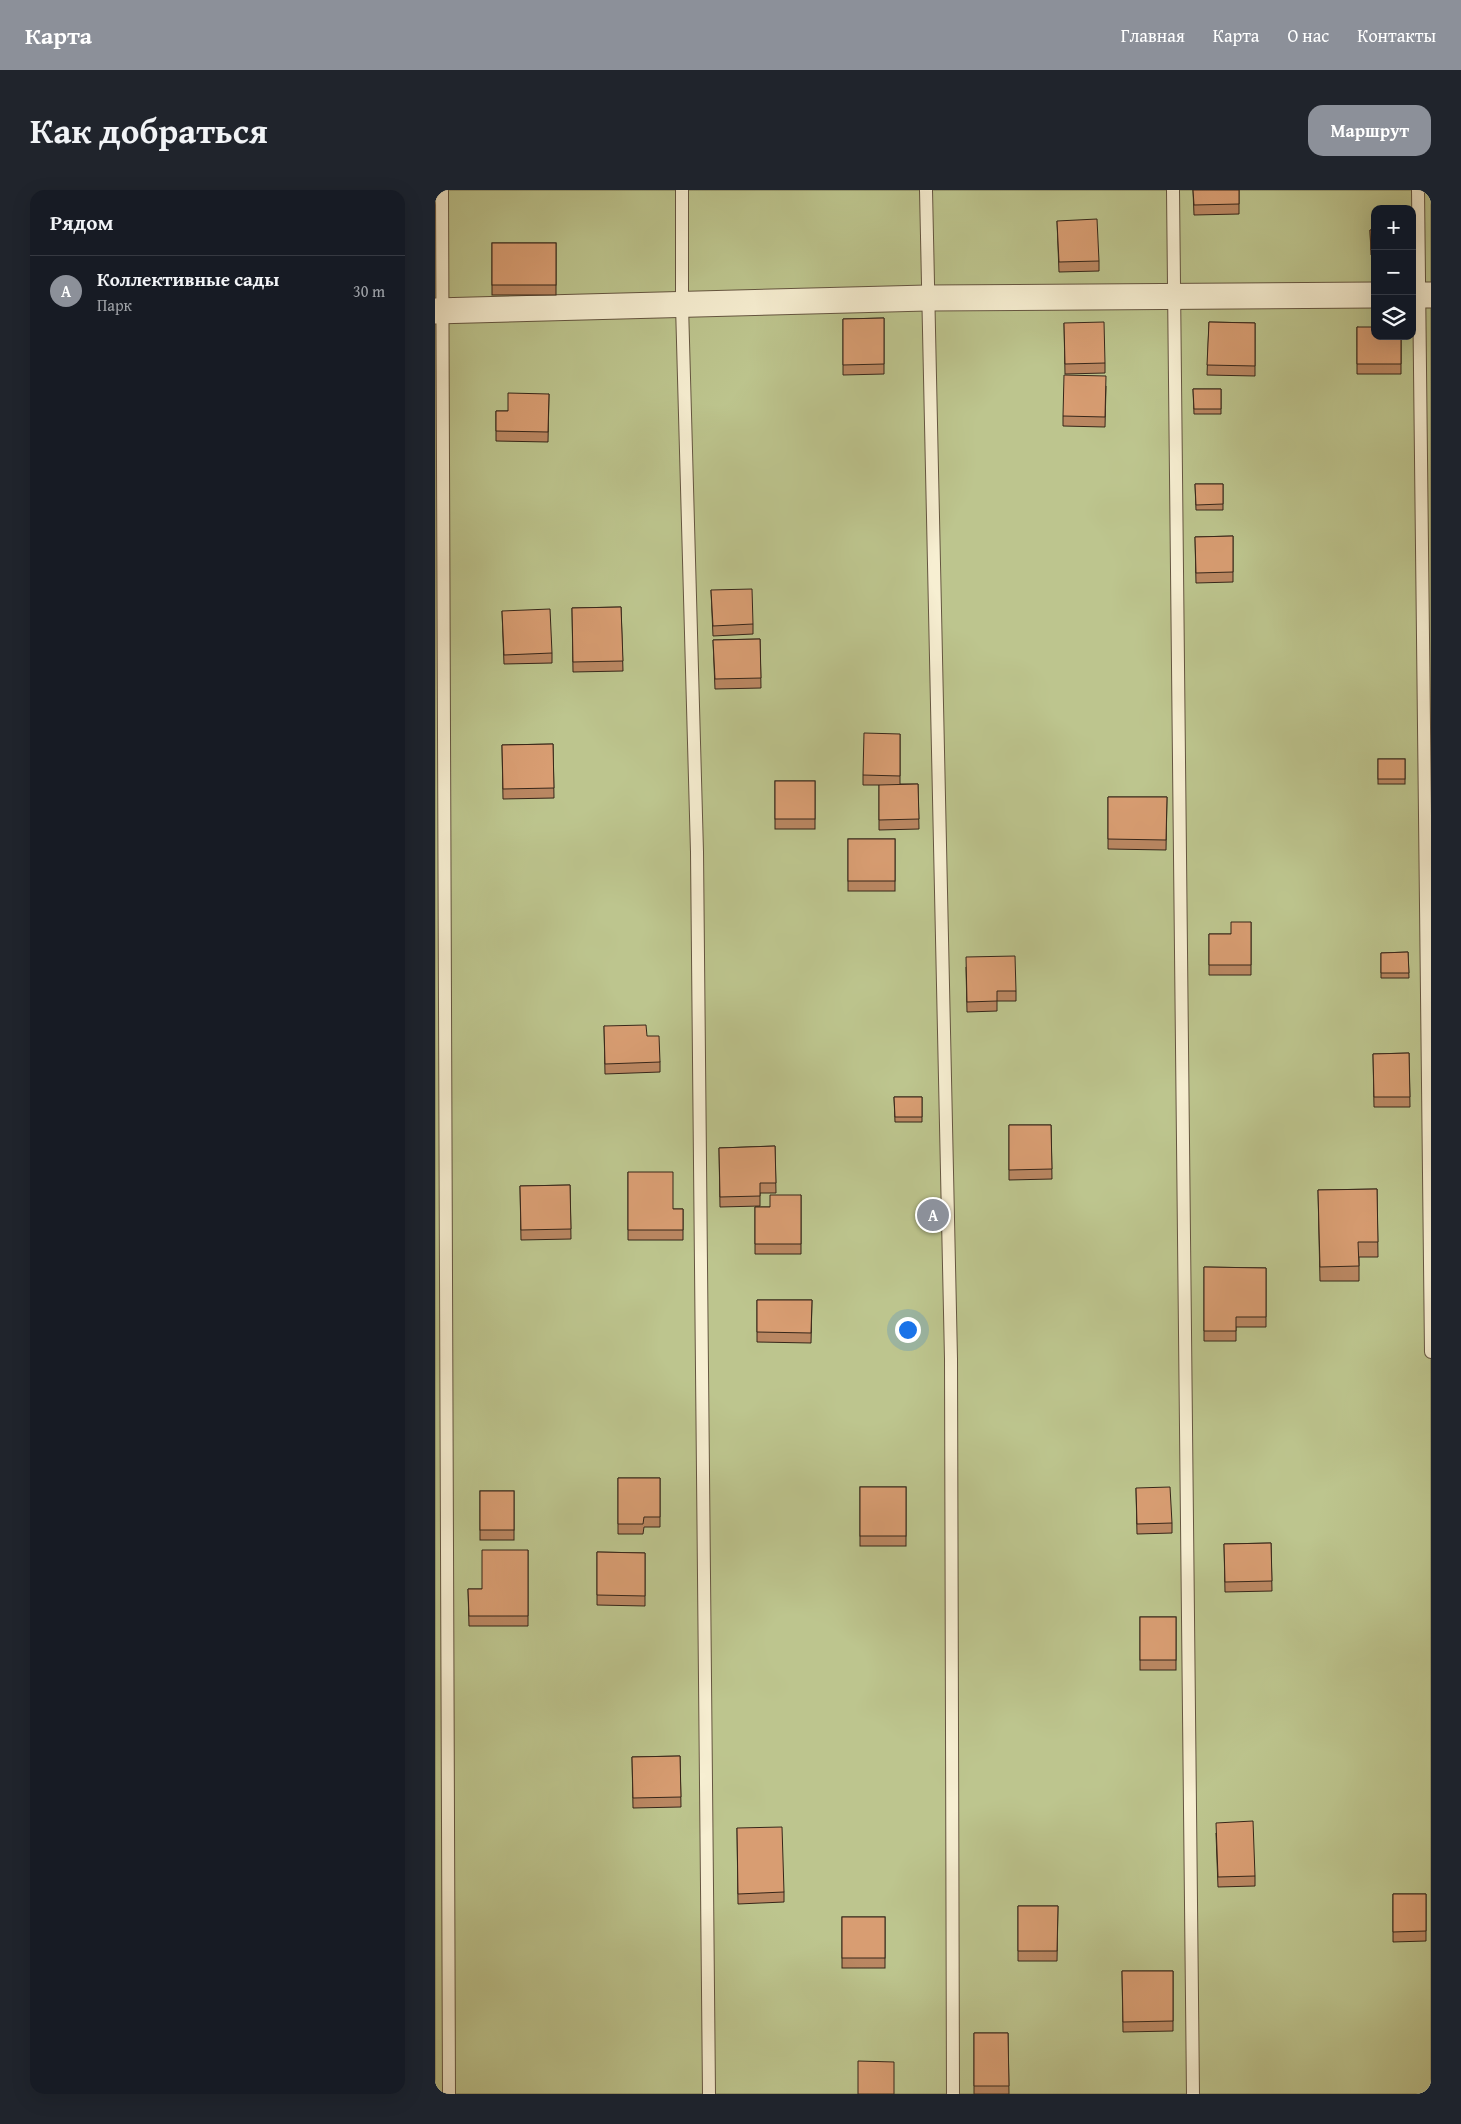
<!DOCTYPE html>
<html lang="ru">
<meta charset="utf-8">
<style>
body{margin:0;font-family:"Gentium Book Plus",serif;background:#20242c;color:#f1f3f6}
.controls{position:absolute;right:15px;top:15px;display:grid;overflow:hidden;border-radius:10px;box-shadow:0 5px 20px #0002}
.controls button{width:45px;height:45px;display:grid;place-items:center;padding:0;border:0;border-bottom:1px solid #363941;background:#171b24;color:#f1f3f6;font:25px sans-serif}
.you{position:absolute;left:472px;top:1139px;width:18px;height:18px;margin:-12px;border:4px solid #fff;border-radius:50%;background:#1a73e8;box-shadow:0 0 0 8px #1a73e833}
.badge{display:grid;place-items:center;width:32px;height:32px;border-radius:50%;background:#8c9099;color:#fff;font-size:16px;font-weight:700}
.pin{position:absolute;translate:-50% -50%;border:2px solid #fff;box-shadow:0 1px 5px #0006}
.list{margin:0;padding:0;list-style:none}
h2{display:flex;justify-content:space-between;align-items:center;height:65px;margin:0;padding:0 20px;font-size:21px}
h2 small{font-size:16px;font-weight:400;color:#9ea1a6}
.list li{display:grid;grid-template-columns:32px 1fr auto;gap:15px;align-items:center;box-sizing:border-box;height:70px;padding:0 20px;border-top:1px solid #363941}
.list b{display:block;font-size:19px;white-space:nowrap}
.list p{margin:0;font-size:16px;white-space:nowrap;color:#9ea1a6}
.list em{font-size:16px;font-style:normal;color:#9ea1a6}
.icon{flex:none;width:28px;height:28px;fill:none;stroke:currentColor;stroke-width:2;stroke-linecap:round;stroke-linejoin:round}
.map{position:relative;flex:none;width:996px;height:1904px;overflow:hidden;border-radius:15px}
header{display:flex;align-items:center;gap:30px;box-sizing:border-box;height:70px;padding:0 25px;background:#8c9099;color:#fff}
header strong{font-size:24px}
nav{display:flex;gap:28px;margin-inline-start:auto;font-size:18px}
.intro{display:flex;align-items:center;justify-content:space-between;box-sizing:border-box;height:120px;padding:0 30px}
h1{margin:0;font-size:35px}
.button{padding:12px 22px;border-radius:15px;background:#8c9099;color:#fff;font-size:18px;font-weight:700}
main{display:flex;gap:30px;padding:0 30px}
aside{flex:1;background:#171b24;border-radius:15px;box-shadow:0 5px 20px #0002}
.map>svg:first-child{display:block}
.green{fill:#bdc58e;stroke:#7a7654;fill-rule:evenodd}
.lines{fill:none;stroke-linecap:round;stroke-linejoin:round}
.lane-casing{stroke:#655641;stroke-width:14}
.street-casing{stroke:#655641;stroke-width:27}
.lane{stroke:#f7efd2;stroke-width:12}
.street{stroke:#f7efd2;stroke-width:25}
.wall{fill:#ba8762;stroke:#362619}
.building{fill:#d89d72;stroke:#362619}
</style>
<header>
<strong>Карта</strong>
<nav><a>Главная</a><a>Карта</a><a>О нас</a><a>Контакты</a></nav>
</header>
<div class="intro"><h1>Как добраться</h1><a class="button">Маршрут</a></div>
<main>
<aside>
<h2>Рядом<small></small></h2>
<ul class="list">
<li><span class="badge">A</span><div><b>Коллективные сады</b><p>Парк</p></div><em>30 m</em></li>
</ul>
</aside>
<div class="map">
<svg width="996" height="1904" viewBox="0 0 996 1904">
<rect width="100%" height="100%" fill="#f2e7ba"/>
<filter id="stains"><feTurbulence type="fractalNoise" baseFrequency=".004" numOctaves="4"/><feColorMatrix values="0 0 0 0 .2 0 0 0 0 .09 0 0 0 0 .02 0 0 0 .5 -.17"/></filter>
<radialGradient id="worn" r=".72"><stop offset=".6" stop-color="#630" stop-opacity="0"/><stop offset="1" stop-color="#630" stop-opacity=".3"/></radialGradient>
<path class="green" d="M 0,0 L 996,0 L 996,1904 L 0,1904 ZM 940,19 L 977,19 L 977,146 L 940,146 Z"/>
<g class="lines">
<g class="lane-casing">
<g id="lane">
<path d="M 7,0 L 14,1904"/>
<path d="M 247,0 L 247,115 L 262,662 L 274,1904"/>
<path d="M 491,0 L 516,1169 L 518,1904"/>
<path d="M 738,0 L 758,1904"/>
<path d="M 983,0 L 996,1162"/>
</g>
</g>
<g class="street-casing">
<g id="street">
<path d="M 977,105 L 996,105"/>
<path d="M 0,121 L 492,108 L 940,105"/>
</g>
</g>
<use href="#lane" class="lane"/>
<use href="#street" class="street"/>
</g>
<g class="wall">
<path d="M 758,0 L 804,0 L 804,24 L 759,25 Z"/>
<path d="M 622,31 L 664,71 L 664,81 L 624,82 Z"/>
<path d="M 935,40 L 940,40 L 940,65 L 936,65 Z"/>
<rect x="57" y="53" width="64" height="52"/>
<path d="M 449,128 L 449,184 L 408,185 L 408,129 Z"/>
<path d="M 774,132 L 820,133 L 820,186 L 772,185 Z"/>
<path d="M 629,133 L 670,173 L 670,183 L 630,184 Z"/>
<path d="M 922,137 L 966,146 L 966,184 L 922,184 Z"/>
<path d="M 671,196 L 670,237 L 628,236 L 628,226 Z"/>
<path d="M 758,199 L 786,199 L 786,224 L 759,224 Z"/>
<path d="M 114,204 L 113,252 L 61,251 L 61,221 L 73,221 Z"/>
<path d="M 760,294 L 788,294 L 788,320 L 761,320 Z"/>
<path d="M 798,346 L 798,392 L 761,393 L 760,347 Z"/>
<path d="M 276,400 L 318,434 L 318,444 L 278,446 Z"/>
<path d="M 186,417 L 188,481 L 138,482 L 137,418 Z"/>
<path d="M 67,421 L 117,463 L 117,473 L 69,474 Z"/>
<path d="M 325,449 L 326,498 L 280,499 L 278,450 Z"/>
<path d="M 465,544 L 465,594 L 483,594 L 484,639 L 444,640 L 444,595 L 428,595 L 428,585 Z"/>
<path d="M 118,554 L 119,608 L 68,609 L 67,555 Z"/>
<rect x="943" y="569" width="27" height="25"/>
<rect x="340" y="591" width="40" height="48"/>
<path d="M 673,607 L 732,607 L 731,660 L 673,659 Z"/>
<rect x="413" y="649" width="47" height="52"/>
<path d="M 816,732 L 816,785 L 774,785 L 774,744 L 796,744 Z"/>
<path d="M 973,762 L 974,788 L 946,788 L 946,763 Z"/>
<path d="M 531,777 L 581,801 L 581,811 L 562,811 L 562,821 L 532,822 Z"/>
<path d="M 169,836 L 212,846 L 225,872 L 225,882 L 170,884 Z"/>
<path d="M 974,863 L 975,917 L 939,917 L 938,864 Z"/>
<path d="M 459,907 L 487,907 L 487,932 L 460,932 Z"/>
<path d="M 574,935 L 616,935 L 617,989 L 574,990 Z"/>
<path d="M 340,956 L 341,1003 L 325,1003 L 325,1016 L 285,1017 L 284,958 Z"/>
<path d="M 193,982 L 238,1019 L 248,1019 L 248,1050 L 193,1050 Z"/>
<path d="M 135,995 L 136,1049 L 86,1050 L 85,996 Z"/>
<path d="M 942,999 L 943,1067 L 924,1067 L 924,1091 L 885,1091 L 883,1000 Z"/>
<path d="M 366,1005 L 366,1064 L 320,1064 L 320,1017 L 335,1017 Z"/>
<path d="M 769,1077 L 831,1078 L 831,1137 L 801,1137 L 801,1151 L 769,1151 Z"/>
<path d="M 322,1110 L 377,1110 L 376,1153 L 322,1152 Z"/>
<path d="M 183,1288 L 225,1288 L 225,1337 L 209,1337 L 208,1344 L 183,1344 Z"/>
<rect x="425" y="1297" width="46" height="59"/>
<path d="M 701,1298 L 737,1333 L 737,1343 L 702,1344 Z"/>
<rect x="45" y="1301" width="34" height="49"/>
<path d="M 836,1353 L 837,1401 L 790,1402 L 789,1354 Z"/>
<path d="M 93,1360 L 93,1436 L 34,1436 L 33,1399 L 47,1399 Z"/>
<path d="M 162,1362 L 210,1363 L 210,1416 L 162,1415 Z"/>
<rect x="705" y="1427" width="36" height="53"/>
<path d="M 245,1566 L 246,1617 L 198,1618 L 197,1567 Z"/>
<path d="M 302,1638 L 349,1702 L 349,1712 L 303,1714 Z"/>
<path d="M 781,1643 L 820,1686 L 820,1696 L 783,1697 Z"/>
<path d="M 958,1704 L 991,1704 L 991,1751 L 958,1752 Z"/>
<path d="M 583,1716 L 623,1716 L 622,1771 L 583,1771 Z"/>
<rect x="407" y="1727" width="43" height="51"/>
<path d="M 687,1781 L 738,1781 L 738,1841 L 688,1842 Z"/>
<path d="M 539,1843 L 573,1843 L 574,1904 L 539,1904 Z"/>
</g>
<g class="building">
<path d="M 758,0 L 804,0 L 804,14 L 759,15 Z"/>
<path d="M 662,29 L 664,71 L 624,72 L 622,31 Z"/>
<path d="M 935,40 L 940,40 L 940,60 L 936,60 Z"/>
<rect x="57" y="53" width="64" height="42"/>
<path d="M 449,128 L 449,174 L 408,175 L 408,129 Z"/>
<path d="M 669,132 L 670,173 L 630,174 L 629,133 Z"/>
<path d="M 774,132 L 820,133 L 820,176 L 772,175 Z"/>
<path d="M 922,137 L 940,137 L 940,146 L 966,146 L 966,174 L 922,174 Z"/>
<path d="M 629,185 L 671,186 L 670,227 L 628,226 Z"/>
<path d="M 758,199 L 786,199 L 786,219 L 759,219 Z"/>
<path d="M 73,203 L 114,204 L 113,242 L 61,241 L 61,221 L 73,221 Z"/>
<path d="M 760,294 L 788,294 L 788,314 L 761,315 Z"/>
<path d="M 798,346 L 798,382 L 761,383 L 760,347 Z"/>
<path d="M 317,399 L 318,434 L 278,436 L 276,400 Z"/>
<path d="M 186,417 L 188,471 L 138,472 L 137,418 Z"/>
<path d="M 115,419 L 117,463 L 69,465 L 67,421 Z"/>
<path d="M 325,449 L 326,488 L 280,489 L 278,450 Z"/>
<path d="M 429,543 L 465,544 L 465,586 L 428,585 Z"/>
<path d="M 118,554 L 119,598 L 68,599 L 67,555 Z"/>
<rect x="943" y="569" width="27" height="20"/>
<rect x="340" y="591" width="40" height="38"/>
<path d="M 483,594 L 484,629 L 444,630 L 444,595 Z"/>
<path d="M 673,607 L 732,607 L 731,650 L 673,649 Z"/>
<rect x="413" y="649" width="47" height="42"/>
<path d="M 796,732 L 816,732 L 816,775 L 774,775 L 774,744 L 796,744 Z"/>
<path d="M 973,762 L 974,783 L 946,783 L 946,763 Z"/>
<path d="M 580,766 L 581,801 L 562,801 L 562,811 L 532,812 L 531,767 Z"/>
<path d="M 211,835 L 212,846 L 224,846 L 225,872 L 170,874 L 169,836 Z"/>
<path d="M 974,863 L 975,907 L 939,907 L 938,864 Z"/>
<path d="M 459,907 L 487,907 L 487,927 L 460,927 Z"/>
<path d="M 574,935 L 616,935 L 617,979 L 574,980 Z"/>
<path d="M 340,956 L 341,993 L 325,993 L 325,1006 L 285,1007 L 284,958 Z"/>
<path d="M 193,982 L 238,982 L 238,1019 L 248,1019 L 248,1040 L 193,1040 Z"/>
<path d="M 135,995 L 136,1039 L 86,1040 L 85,996 Z"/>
<path d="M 942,999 L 943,1052 L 923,1052 L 924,1076 L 885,1077 L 883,1000 Z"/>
<path d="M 335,1005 L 366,1005 L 366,1054 L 320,1054 L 320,1017 L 335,1017 Z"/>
<path d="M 769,1077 L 831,1078 L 831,1127 L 801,1127 L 801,1141 L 769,1141 Z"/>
<path d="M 322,1110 L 377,1110 L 376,1143 L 322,1142 Z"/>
<path d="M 183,1288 L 225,1288 L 225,1327 L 209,1327 L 208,1334 L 183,1334 Z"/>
<rect x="425" y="1297" width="46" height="49"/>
<path d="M 735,1297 L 737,1333 L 702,1334 L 701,1298 Z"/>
<rect x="45" y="1301" width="34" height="39"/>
<path d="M 836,1353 L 837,1391 L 790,1392 L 789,1354 Z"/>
<path d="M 47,1360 L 93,1360 L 93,1426 L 34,1426 L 33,1399 L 47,1399 Z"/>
<path d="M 162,1362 L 210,1363 L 210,1406 L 162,1405 Z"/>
<rect x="705" y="1427" width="36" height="43"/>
<path d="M 245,1566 L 246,1607 L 198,1608 L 197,1567 Z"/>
<path d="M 818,1631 L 820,1686 L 783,1687 L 781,1633 Z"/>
<path d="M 347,1637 L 349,1702 L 303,1704 L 302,1638 Z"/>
<path d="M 958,1704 L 991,1704 L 991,1741 L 958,1742 Z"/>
<path d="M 583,1716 L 623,1716 L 622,1761 L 583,1761 Z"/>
<rect x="407" y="1727" width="43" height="41"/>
<path d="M 687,1781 L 738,1781 L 738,1831 L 688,1832 Z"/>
<path d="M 539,1843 L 573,1843 L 574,1896 L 539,1896 Z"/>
<path d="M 423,1871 L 459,1872 L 459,1904 L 423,1904 Z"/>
</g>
<rect width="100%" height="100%" filter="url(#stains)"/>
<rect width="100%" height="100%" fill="url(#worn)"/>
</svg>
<div class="controls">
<button>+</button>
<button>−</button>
<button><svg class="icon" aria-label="layers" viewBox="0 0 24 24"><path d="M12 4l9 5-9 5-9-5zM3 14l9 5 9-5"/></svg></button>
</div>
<div class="you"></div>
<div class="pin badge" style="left:498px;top:1025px">A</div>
</div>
</main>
